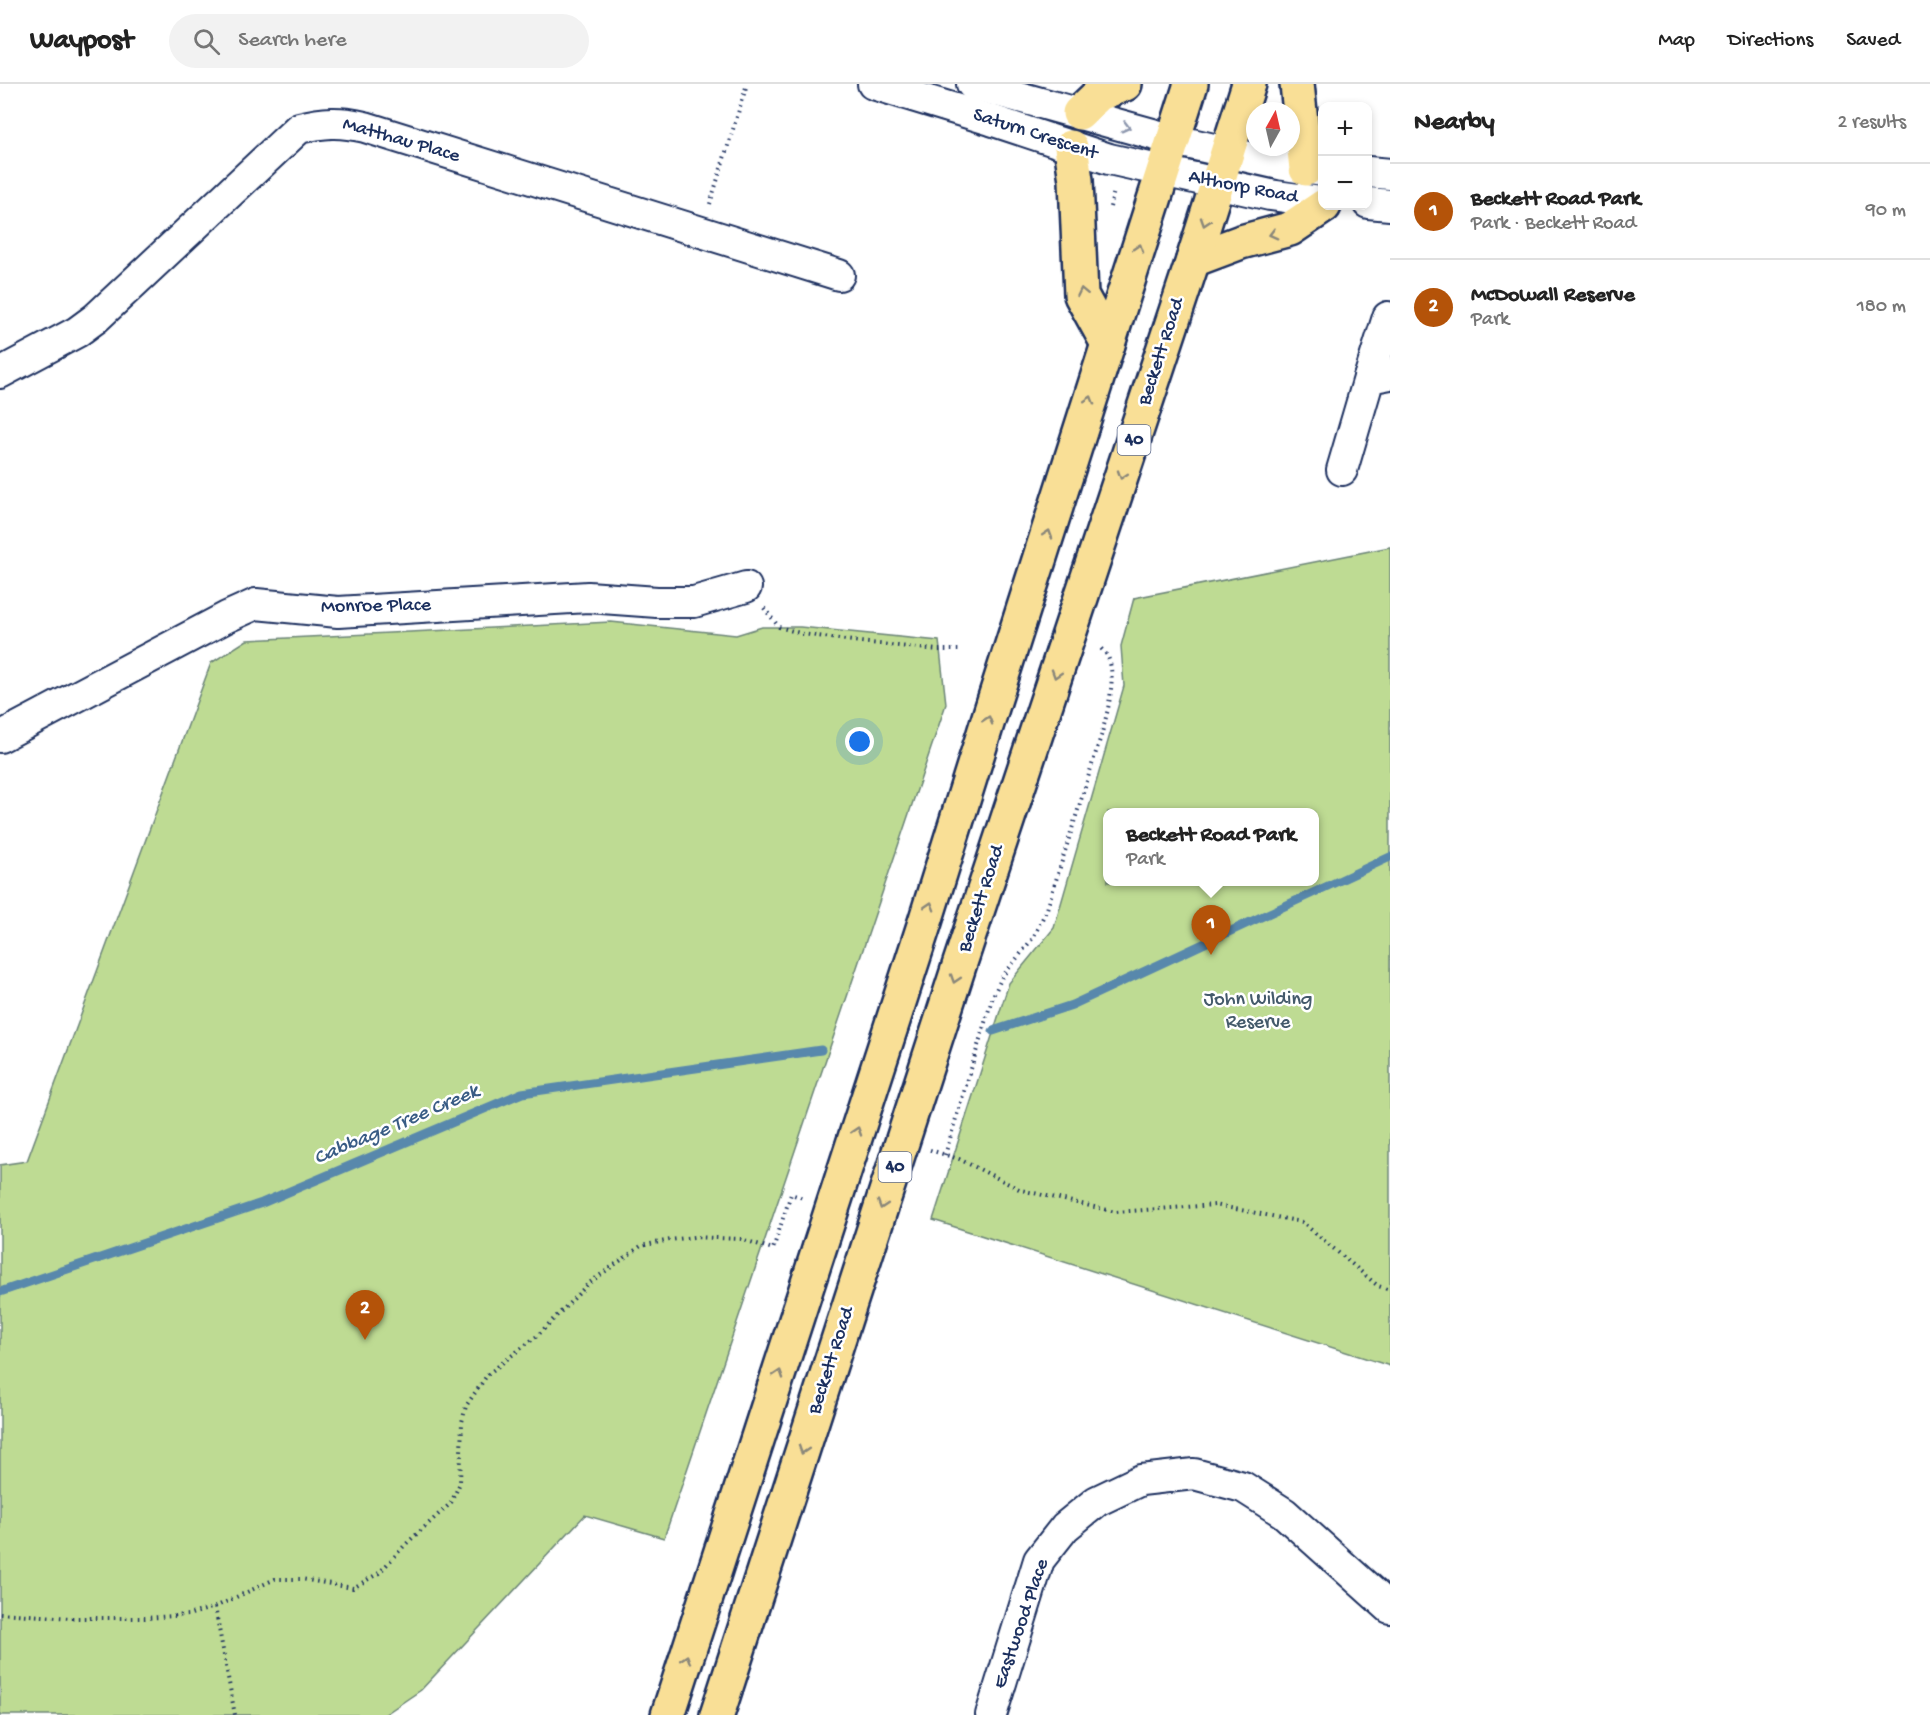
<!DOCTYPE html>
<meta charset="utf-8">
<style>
body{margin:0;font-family:"Gochi Hand",sans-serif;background:#f2f2f2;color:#222}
.controls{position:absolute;right:18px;top:18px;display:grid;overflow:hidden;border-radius:12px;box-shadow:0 3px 9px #0003}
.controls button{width:54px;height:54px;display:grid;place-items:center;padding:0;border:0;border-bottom:2px solid #e0e0e0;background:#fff;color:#222;font:30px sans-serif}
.compass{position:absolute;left:1246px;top:18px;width:54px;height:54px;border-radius:50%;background:#fff;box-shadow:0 3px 9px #0003;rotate:8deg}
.you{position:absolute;left:860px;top:658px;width:21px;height:21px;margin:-15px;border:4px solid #fff;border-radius:50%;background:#1a73e8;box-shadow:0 0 0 9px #1a73e833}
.badge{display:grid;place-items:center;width:39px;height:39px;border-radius:50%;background:#b45309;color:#fff;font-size:20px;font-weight:700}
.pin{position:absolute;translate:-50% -50px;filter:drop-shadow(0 2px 3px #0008)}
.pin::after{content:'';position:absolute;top:32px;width:21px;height:18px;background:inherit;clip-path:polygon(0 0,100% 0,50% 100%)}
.popup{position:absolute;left:1103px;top:724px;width:216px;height:78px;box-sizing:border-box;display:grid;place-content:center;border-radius:12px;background:#fff;filter:drop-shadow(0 2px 4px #0005);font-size:20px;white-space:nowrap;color:#767676}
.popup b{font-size:22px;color:#222}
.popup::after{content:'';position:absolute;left:50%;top:100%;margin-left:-12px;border:12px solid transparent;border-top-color:#fff}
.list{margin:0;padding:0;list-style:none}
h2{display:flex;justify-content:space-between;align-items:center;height:78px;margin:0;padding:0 24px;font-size:26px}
h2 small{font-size:20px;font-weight:400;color:#767676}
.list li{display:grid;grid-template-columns:39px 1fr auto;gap:18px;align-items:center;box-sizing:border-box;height:96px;padding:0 24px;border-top:2px solid #e0e0e0}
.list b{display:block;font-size:22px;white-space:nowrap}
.list p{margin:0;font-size:20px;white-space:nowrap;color:#767676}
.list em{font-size:20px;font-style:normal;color:#767676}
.icon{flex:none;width:33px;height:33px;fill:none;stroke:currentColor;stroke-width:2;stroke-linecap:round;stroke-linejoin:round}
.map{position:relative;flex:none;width:1390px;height:1631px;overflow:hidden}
header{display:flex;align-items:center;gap:36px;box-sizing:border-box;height:84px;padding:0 30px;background:#fff;border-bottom:2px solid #e0e0e0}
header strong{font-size:28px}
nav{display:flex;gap:33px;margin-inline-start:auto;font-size:21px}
.search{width:420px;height:54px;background:#f2f2f2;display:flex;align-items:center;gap:15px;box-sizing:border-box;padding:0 21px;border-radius:33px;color:#767676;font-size:22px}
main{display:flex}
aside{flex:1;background:#fff}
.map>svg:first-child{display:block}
.green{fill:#bedb93;stroke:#6c8578;stroke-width:1.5;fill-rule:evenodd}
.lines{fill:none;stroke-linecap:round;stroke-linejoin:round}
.stream{stroke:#5888ac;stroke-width:9}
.minor-casing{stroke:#1b2f5e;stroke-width:34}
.primary-casing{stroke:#1b2f5e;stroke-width:38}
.path{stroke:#1b2f5e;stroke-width:4;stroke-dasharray:1.5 4.5;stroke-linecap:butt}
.minor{stroke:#fff;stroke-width:30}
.primary{stroke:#f9df96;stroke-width:33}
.oneway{stroke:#8d97ae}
.oneway2{stroke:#8a877a}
.labels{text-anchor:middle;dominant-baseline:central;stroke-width:5;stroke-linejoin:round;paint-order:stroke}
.shield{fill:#fff;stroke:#5f6d8e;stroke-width:1.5}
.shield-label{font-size:18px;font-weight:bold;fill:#1b2f5e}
.street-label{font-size:20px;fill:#1b2f5e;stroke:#fff}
.park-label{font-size:20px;fill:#445a6b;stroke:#fff}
.water-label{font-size:21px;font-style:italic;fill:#395c85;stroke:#fff}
</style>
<header>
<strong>Waypost</strong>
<div class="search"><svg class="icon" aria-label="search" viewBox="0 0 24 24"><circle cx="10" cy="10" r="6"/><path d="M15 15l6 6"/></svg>Search here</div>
<nav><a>Map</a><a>Directions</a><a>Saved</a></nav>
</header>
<main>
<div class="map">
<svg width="1390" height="1631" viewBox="0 0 1390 1631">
<rect width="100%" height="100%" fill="#fff"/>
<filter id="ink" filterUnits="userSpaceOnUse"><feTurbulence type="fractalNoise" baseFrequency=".0167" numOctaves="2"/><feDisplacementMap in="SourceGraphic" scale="12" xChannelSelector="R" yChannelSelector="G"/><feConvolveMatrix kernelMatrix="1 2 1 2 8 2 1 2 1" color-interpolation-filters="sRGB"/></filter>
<g filter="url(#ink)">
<g class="green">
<path d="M 1390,463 L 1390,1282 L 933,1136 L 1009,899 L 1054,844 L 1124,602 L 1121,562 L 1134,514 ZM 1314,728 L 1314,798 L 1108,798 L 1108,728 Z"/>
<path d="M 611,538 L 736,551 L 762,543 L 800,543 L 939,557 L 946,620 L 664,1454 L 585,1431 L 421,1606 L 384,1631 L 0,1631 L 0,1081 L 27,1077 L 211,579 L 247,556 Z"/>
</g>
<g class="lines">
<g class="stream">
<path d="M 993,947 L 1072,921 L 1390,773"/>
<path d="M 0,1208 L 262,1119 L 522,1009 L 821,966"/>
</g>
<g class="minor-casing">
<g id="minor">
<path d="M 873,0 L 991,36 L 1109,75 L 1270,111 L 1322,118"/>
<path d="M 972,0 L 1174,56 L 1284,81 L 1322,87"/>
<path d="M 1368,88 L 1390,90"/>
<path d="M 1368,119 L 1390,121"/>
<path d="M 0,289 L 77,248 L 96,234 L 299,44 C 324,38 339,37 365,43 L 839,191"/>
<path d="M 1369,294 L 1388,233"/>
<path d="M 1342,386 L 1369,294 L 1390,290"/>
<path d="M 0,653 L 227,533 L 256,520 L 338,528 L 588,513 L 657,518 L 694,518 L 746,503"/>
<path d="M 991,1631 L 1039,1476 L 1065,1443 L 1097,1417 L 1141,1396 L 1194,1390 L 1243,1403 L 1284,1429 L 1390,1524"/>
</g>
</g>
<g class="primary-casing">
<g id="primary">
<path d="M 1297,0 L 1306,85"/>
<path d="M 1079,29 L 1099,10 L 1125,0"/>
<path d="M 1071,63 L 1076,96 L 1081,211 L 1108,260"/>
<path d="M 1193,176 L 1241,158 L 1290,145 L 1324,122"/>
<path d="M 668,1631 L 925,838 L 995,614 L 1191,0"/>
<path d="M 717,1631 L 959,882 L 1193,176 L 1249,0"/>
</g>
</g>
<g class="path">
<path d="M 710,120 L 747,0"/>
<path d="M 1110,123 L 1114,107"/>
<path d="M 764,524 L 779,543 L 803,550 L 860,558 L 938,566 L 962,566"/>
<path d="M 930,1066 L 959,1075 L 1021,1106 L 1116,1128 L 1215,1121 L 1302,1138 L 1378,1202 L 1390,1206"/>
<path d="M 945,1071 L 993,912 L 1002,893 L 1033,854 L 1047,825 L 1101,652 C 1107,631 1117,594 1108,573 C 1106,569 1101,565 1099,562"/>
<path d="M 215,1523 L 235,1631"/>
<path d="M 0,1529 L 71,1534 L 145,1534 L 188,1531 L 215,1523 L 275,1495 L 302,1495 L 353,1504 L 379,1489 L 406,1460 L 451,1419 L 460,1399 L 462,1338 L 466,1322 L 488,1290 L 537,1252 L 589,1199 L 641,1162 L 670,1156 L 694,1153 L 741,1155 L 773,1165 L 791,1110 L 803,1114"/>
</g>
<use href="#minor" class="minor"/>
<use href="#primary" class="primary"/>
</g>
<defs><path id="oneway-chevron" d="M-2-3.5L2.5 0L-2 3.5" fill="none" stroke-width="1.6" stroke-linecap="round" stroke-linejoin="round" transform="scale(1.5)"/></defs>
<use class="oneway" href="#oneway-chevron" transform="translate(1126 43) rotate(15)"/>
<g class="oneway2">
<use href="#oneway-chevron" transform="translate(1205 138) rotate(108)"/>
<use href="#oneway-chevron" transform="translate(1273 150) rotate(165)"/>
<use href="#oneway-chevron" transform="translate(1139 164) rotate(-72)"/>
<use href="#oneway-chevron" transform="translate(1082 208) rotate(-102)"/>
<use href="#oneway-chevron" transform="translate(1090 316) rotate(-73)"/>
<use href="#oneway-chevron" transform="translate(1122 391) rotate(108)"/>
<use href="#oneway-chevron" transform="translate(1048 450) rotate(-72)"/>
<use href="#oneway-chevron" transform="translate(1056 590) rotate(108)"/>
<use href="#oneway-chevron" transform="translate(988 636) rotate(-73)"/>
<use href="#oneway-chevron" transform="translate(930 822) rotate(-73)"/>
<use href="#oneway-chevron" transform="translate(955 895) rotate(108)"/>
<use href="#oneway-chevron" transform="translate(857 1047) rotate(-72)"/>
<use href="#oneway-chevron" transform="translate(882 1121) rotate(108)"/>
<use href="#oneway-chevron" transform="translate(779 1290) rotate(-72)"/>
<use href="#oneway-chevron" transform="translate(803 1366) rotate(108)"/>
<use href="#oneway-chevron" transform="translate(686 1575) rotate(-72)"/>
</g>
</g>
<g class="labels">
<g class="shield">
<rect x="1117.5" y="341" width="33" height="30" rx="4.5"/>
<rect x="878.5" y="1068" width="33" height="30" rx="4.5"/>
</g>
<g class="shield-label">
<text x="1134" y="356">40</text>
<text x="895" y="1083">40</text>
</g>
<g class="street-label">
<text transform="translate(1035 51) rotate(18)">Saturn Crescent</text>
<text transform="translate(401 57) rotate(16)">Matthau Place</text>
<text transform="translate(1243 104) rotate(11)">Althorp Road</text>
<text transform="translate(1162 268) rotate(-72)">Beckett Road</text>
<text transform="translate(376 523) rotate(-1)">Monroe Place</text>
<text transform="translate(982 815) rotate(-72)">Beckett Road</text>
<text transform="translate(832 1277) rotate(-72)">Beckett Road</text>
<text transform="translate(1022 1540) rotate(-71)">Eastwood Place</text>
</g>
<g class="park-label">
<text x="1258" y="916">John Wilding<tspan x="1258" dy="23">Reserve</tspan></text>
</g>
<g class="water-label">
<text transform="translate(397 1042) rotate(-23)">Cabbage Tree Creek</text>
</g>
</g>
</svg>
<div class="controls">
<button>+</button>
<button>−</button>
</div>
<svg class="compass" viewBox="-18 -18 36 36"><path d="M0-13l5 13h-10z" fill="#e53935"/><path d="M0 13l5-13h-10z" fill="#767676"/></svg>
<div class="you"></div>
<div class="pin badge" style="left:1211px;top:871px">1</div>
<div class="popup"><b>Beckett Road Park</b>Park</div>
<div class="pin badge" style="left:365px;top:1256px">2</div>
</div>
<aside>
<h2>Nearby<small>2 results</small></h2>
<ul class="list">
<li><span class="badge">1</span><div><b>Beckett Road Park</b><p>Park · Beckett Road</p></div><em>90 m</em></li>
<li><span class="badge">2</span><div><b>McDowall Reserve</b><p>Park</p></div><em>180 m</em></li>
</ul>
</aside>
</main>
